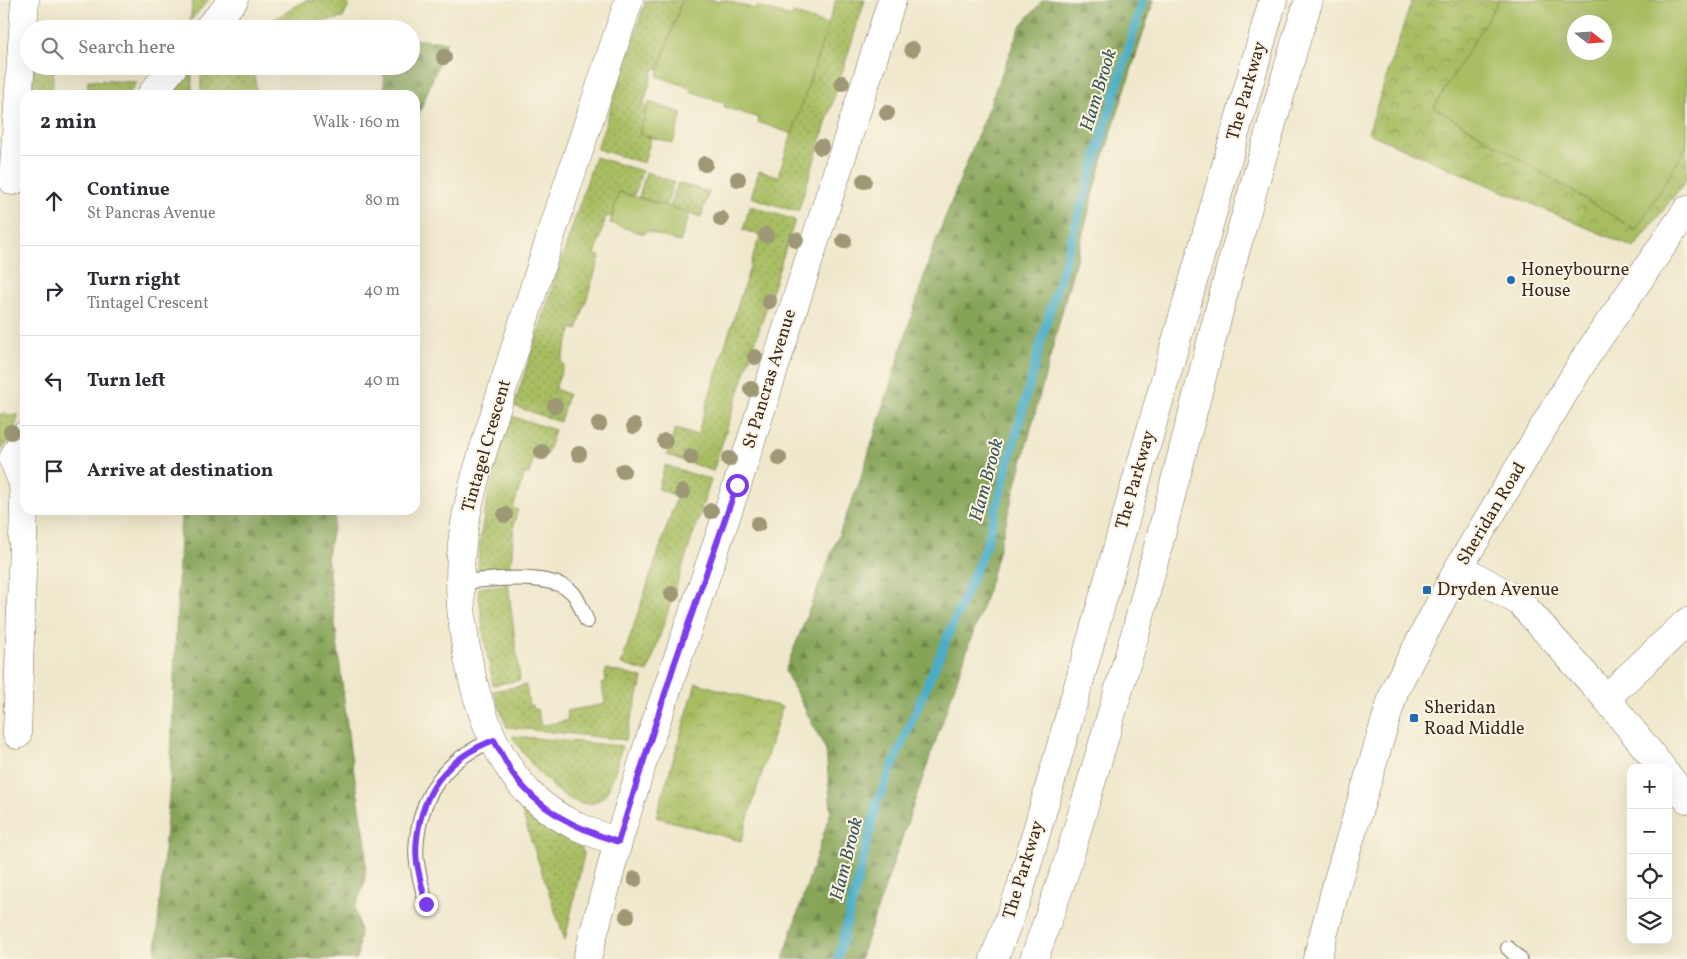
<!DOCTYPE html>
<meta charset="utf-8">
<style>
body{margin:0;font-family:Vollkorn,serif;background:#f2f2f3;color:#2b2b33}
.controls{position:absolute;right:15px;bottom:15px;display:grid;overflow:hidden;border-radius:10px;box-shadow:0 5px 20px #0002}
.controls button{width:45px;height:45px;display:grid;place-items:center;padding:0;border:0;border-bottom:1px solid #e1e1e2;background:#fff;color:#2b2b33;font:25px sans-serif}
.compass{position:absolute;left:1567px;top:15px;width:45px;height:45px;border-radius:50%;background:#fff;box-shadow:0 5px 20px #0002;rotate:107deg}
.stop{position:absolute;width:15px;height:15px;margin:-11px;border:4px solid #7c3aed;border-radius:50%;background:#fff}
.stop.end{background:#7c3aed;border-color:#fff;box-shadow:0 1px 5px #0008}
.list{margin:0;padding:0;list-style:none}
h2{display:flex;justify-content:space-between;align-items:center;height:65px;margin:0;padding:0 20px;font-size:21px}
h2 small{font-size:16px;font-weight:400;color:#7c7c81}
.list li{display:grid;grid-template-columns:32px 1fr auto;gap:15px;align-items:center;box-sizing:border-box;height:90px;padding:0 20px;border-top:1px solid #e1e1e2}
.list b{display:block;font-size:19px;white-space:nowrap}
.list p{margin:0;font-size:16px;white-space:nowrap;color:#7c7c81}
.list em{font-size:16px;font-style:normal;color:#7c7c81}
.icon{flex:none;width:28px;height:28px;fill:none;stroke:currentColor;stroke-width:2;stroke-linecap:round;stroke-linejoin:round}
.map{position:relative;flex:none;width:1687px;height:959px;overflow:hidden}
.search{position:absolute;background:#fff;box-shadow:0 5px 20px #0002;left:20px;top:20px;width:400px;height:55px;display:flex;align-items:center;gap:12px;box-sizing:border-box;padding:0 18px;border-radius:28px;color:#7c7c81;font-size:19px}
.panel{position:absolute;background:#fff;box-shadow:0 5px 20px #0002;left:20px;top:90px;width:400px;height:425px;border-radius:15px}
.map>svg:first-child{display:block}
.grass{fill:url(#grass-dots);stroke:#727440}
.forest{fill:url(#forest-firs);stroke:#60673b}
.park{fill:url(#park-crowns);stroke:#727440;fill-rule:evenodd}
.garden{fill:#a8bd62;stroke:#727440;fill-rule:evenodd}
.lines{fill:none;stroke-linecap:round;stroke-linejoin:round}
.stream{stroke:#48adc7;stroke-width:9}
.service-casing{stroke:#7a6c5b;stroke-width:16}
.minor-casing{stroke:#7a6c5b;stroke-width:29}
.trunk-casing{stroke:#7a6c5b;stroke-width:29}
.service{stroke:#fff;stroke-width:14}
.minor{stroke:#fff;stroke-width:28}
.trunk{stroke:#fff;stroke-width:28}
.tree{fill:#9e9877}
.route{stroke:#7c3aed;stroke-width:6}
.poi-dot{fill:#1f6fb2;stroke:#fcf5e5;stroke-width:2}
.labels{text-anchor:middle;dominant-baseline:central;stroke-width:4;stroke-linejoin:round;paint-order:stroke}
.street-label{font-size:18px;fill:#3b2a1e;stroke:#fcf5e5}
.poi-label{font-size:18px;fill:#3b2a1e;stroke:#fcf5e5;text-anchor:start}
.water-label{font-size:19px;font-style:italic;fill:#405859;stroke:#fcf5e5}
</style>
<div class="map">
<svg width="1687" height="959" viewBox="0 0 1687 959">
<defs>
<pattern id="grass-dots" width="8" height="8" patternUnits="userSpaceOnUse" patternTransform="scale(1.25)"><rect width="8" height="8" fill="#a8bd62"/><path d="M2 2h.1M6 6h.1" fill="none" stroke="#8a9a50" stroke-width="1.8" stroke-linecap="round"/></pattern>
<pattern id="forest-firs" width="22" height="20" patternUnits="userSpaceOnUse" patternTransform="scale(1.25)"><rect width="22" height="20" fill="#86a458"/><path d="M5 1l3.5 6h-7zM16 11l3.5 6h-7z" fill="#6f8648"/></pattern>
<pattern id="park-crowns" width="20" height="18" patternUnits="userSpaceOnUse" patternTransform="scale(1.25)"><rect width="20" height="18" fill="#a8bd62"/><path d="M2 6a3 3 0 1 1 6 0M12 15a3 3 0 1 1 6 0" fill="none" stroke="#8a9a50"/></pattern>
</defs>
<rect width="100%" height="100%" fill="#fcf5e5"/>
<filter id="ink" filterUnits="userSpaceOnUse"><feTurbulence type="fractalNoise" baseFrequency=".02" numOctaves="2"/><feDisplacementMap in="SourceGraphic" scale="10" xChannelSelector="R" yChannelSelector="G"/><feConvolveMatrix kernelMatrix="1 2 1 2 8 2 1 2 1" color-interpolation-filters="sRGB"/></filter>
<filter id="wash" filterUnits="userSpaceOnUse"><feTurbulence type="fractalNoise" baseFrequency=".0096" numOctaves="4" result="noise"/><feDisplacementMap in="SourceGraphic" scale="20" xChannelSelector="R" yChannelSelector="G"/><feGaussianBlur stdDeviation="1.12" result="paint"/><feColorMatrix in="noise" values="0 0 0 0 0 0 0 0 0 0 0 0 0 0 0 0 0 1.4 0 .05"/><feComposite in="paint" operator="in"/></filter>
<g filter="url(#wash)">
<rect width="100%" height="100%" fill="#efe8cc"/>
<g class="grass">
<path d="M 193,0 L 209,0 L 190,21 Z"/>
<path d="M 306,0 L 346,0 L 349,5 L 343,18 L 278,29 L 259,29 Z"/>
<path d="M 646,0 L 682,0 L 659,69 L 654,68 L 643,106 L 647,108 L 639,134 L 651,138 L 644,163 L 597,149 Z"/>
<path d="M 836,0 L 865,0 L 798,212 L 751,197 L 759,171 L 778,176 Z"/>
<path d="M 34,66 L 54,66 L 52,95 L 32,95 Z"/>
<path d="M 192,66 L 192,95 L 171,95 L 174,91 Z"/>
<path d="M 201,66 L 253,66 L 257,95 L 201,95 Z"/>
<path d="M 88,80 L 137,82 L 128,95 L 87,95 Z"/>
<path d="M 595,157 L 642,171 L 634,196 L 619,192 L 612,217 L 606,216 L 595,255 L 600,256 L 577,330 L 572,328 L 561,362 L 564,364 L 555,389 L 568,394 L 560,422 L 514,406 Z"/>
<path d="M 646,172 L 674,182 L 666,206 L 639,197 Z"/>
<path d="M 678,183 L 709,192 L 701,217 L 670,207 Z"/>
<path d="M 750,206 L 795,220 L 713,471 L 667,455 L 675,429 L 697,435 L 760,235 L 743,230 Z"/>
<path d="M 0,414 L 18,415 C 16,430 11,440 0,451 Z"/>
<path d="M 511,416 L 555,430 L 547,454 L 536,450 L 529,474 L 525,473 L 513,508 L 518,510 L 514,522 L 511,568 L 478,570 C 480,517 494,466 511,416 Z"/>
<path d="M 665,465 L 711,480 L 648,672 L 621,664 L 677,496 L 658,489 Z"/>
<path d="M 508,584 L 520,680 L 493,685 L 484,637 L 478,588 Z"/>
<path d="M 607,669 L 643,678 L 625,740 L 507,727 L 493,691 L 526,685 L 529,706 L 533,705 L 534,710 L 537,709 L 541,726 L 568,720 L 566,711 L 605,704 L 602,683 L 606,682 L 605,673 Z"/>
<path d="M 512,736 L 622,746 C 618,759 613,786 604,796 C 574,827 525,757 512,736 Z"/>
<path d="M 521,810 L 551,832 L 580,844 L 584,854 L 565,940 Z"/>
</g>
<g class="forest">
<path d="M 1043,0 L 1154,0 L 1103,158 L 988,590 L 860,959 L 783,959 L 831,811 L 826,750 L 785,671 L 860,481 L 932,251 L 1020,27 Z"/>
<path d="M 411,39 L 447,42 L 415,124 L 415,95 L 385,95 L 383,66 L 411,66 Z"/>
<path d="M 181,510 L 337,510 L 327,556 L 350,750 L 366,842 L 365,882 L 355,908 L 360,931 L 357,959 L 155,959 L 170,782 Z"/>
</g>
<g class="park">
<path d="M 1412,0 L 1687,0 L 1687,179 L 1634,248 L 1368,133 ZM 1574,22 L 1604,22 L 1604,52 L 1574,52 Z"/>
<path d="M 696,683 L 782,707 L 741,841 L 656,817 Z"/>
</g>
<g class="garden">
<path d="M 682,0 L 713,0 L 719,2 L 720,0 L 725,0 L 755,9 L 757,6 L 791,17 L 793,13 L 828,25 L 792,134 L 758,122 L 759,118 L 724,107 L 725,103 L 690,91 L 691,88 L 657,76 Z"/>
<path d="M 1499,0 L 1687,0 L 1687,145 L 1636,230 L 1434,107 ZM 1574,22 L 1604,22 L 1604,52 L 1574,52 Z"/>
<path d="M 649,102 L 682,113 L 673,143 L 639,134 Z"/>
<path d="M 619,192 L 690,213 L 680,242 L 646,231 L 644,234 L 610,223 Z"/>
</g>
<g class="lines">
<path class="stream" d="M 838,959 L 877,803 L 986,546 L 1044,331 L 1143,0"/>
</g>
</g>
<g filter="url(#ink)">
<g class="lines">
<g class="service-casing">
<g id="service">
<path d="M 459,582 C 488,580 551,571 573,593 C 579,600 583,613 587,621"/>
<path d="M 426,904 C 423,890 419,876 417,863 C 415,849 417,834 420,821 C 430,780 455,755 494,740"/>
<path d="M 1508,948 L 1520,959"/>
</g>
</g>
<g class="minor-casing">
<g id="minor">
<path d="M 207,29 L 234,0"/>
<path d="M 151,95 L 174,66"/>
<path d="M 13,181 L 25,0"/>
<path d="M 1459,567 L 1520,602 L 1606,698 L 1662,768"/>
<path d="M 1606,698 L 1687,622"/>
<path d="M 17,735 L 24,507 L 23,483 L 13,459 L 25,435"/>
<path d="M 1668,776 L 1687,799"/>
<path d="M 618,842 C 586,831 557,820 532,796 C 475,740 453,621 462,544 C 466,507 477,470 488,435 C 503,386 518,339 533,291 C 564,194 597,97 629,0"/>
<path d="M 587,959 L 618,842 L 648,745 L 737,485 L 892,0"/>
<path d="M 1317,959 L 1339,876 L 1395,689 L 1459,567 L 1587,355 L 1687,210"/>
</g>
</g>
<g class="trunk-casing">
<g id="trunk">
<path d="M 994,959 L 1020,890 L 1273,0"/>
<path d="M 1034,959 L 1066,868 L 1136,631 L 1229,273 L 1297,37 L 1309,0"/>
</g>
</g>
<use href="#service" class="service"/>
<use href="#minor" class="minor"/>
<use href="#trunk" class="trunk"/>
</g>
<g class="tree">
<circle cx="912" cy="49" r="8"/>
<circle cx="444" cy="57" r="8"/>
<circle cx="842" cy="83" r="8"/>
<circle cx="887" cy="113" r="8"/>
<circle cx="821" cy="147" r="8"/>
<circle cx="705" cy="164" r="8"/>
<circle cx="738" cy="179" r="8"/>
<circle cx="864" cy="181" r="8"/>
<circle cx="721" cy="219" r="8"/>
<circle cx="766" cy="235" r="8"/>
<circle cx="796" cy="240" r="8"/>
<circle cx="844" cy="241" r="8"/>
<circle cx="769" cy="301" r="8"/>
<circle cx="755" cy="357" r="8"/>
<circle cx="751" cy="389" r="8"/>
<circle cx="555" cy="406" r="8"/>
<circle cx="599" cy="424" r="8"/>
<circle cx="634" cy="426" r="8"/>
<circle cx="11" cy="432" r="8"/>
<circle cx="665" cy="441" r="8"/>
<circle cx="542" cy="452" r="8"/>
<circle cx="579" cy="454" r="8"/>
<circle cx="691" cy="457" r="8"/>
<circle cx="779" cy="458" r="8"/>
<circle cx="729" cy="459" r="8"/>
<circle cx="623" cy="471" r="8"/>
<circle cx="683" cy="492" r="8"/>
<circle cx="711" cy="511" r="8"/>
<circle cx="505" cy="515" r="8"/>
<circle cx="758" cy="524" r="8"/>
<circle cx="672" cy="594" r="8"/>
<circle cx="635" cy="879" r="8"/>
<circle cx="627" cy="916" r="8"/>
</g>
</g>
<g class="lines" filter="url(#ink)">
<path class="route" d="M 426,904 C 423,890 419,876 417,863 C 415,849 417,834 420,821 C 430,780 455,755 494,740 C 500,751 506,763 513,774 C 540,812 576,828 618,842 L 674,665 L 737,485"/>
</g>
<g class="poi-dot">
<circle cx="1511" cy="280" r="5"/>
<rect x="1422" y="585" width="10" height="10" rx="2.5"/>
<rect x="1409" y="713" width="10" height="10" rx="2.5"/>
</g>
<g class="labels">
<g class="street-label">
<text transform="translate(1247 91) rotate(-74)">The Parkway</text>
<text transform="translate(770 379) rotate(-73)">St Pancras Avenue</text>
<text transform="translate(487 446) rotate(-74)">Tintagel Crescent</text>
<text transform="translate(1136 480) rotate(-74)">The Parkway</text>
<text transform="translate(1492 514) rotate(-59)">Sheridan Road</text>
<text transform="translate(1024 870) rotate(-73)">The Parkway</text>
</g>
<g class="poi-label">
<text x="1521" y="270">Honeybourne<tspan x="1521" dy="21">House</tspan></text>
<text x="1437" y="590">Dryden Avenue</text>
<text x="1424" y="708">Sheridan<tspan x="1424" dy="21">Road Middle</tspan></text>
</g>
<g class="water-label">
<text transform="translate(1099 90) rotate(-73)">Ham Brook</text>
<text transform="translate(987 480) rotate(-75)">Ham Brook</text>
<text transform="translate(847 859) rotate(-76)">Ham Brook</text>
</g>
</g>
</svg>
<div class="controls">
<button>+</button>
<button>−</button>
<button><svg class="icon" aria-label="locate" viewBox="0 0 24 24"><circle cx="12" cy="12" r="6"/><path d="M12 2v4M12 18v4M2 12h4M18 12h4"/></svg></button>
<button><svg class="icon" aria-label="layers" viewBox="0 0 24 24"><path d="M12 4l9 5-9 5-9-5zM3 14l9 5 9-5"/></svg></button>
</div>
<svg class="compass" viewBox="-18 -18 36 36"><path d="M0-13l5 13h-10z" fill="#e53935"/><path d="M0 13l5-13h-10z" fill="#7c7c81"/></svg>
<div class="stop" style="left:737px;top:485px"></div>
<div class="stop end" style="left:426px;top:904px"></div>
<div class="search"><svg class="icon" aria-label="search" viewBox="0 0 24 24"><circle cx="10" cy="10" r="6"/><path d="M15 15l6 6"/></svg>Search here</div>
<section class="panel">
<h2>2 min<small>Walk · 160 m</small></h2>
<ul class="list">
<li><svg class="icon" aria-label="ahead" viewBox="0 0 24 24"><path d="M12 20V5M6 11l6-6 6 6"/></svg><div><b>Continue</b><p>St Pancras Avenue</p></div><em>80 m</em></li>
<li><svg class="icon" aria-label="right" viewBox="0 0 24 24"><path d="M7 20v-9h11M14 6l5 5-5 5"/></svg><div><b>Turn right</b><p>Tintagel Crescent</p></div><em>40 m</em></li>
<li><svg class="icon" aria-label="left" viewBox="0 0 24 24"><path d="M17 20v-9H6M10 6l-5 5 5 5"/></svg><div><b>Turn left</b></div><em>40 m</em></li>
<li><svg class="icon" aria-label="arrive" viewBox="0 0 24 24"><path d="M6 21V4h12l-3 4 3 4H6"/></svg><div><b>Arrive at destination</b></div></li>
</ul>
</section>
</div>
